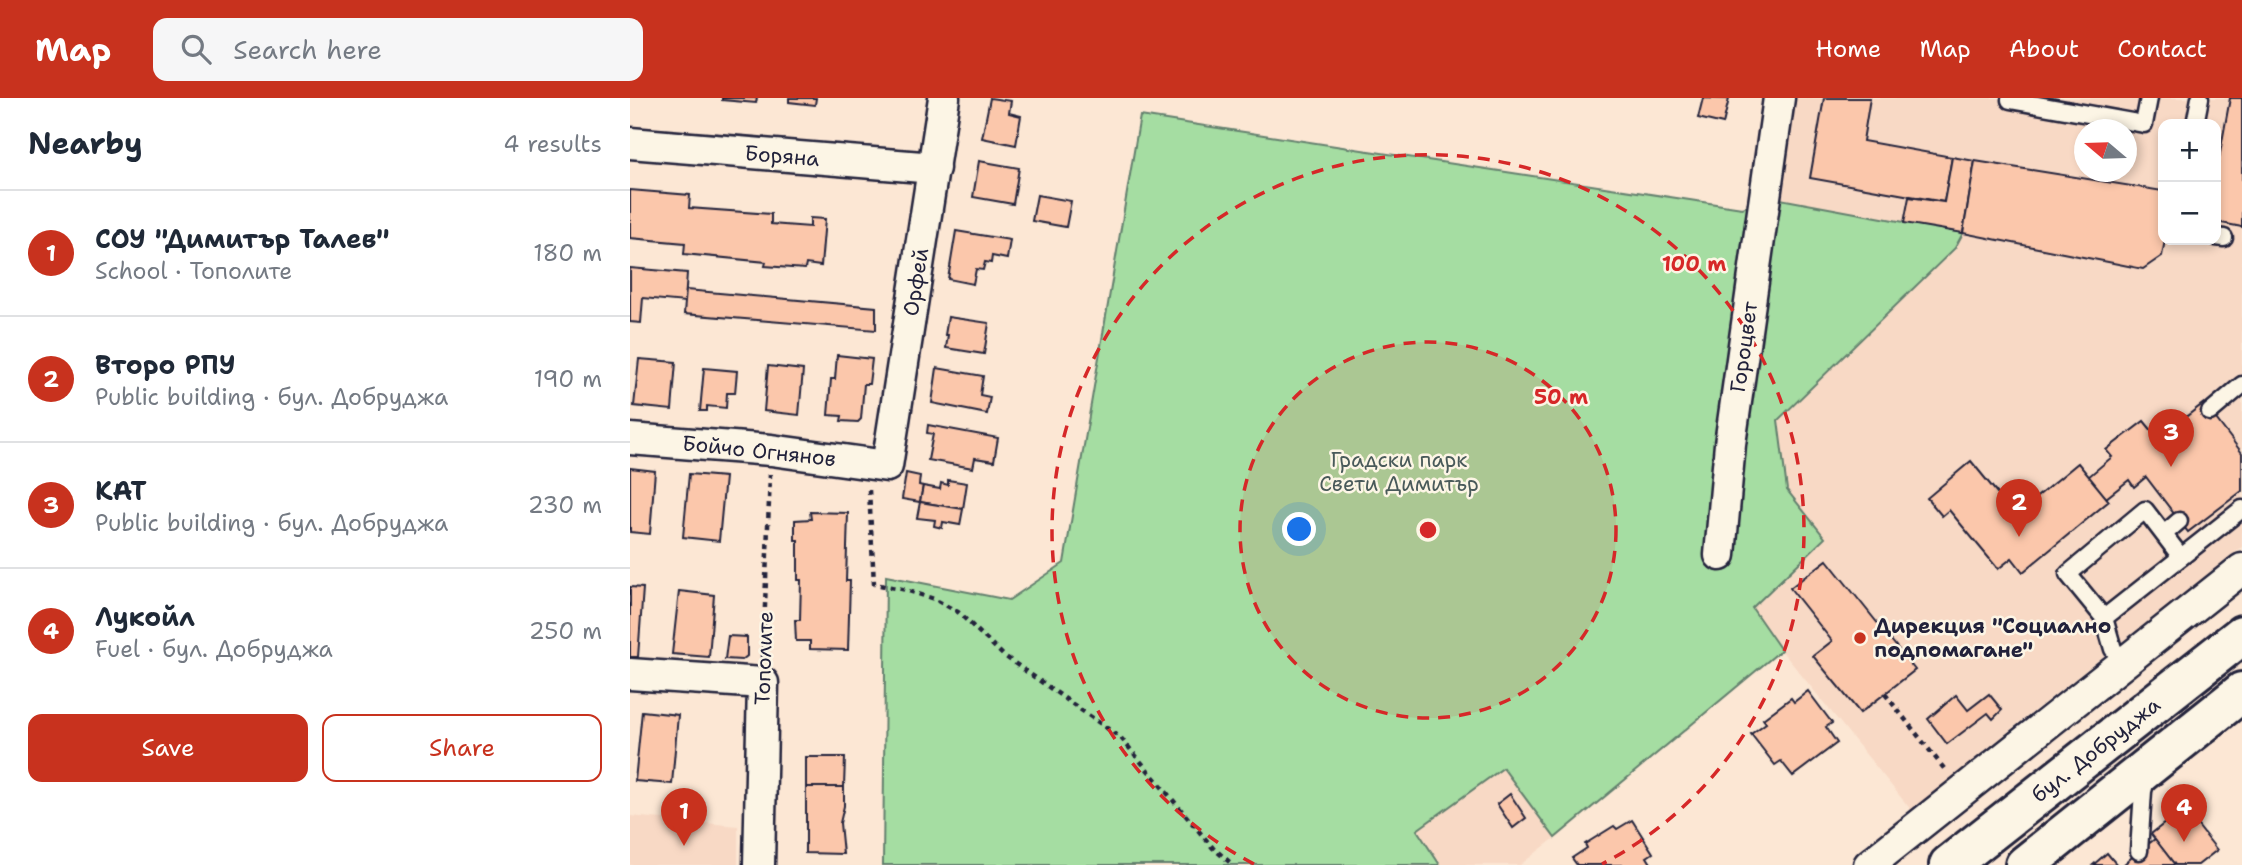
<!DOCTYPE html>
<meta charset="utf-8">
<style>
body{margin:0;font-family:"Shantell Sans",sans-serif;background:#f6f6f7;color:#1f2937}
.controls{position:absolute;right:21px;top:21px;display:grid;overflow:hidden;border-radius:14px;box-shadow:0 4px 10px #0003}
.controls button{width:63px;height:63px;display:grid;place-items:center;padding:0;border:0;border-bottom:2px solid #e0e1e3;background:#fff;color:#1f2937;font:35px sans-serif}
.compass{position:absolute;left:1444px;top:21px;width:63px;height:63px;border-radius:50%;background:#fff;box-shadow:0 4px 10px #0003;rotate:289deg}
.you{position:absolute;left:670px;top:432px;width:24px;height:24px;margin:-18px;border:5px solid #fff;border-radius:50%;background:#1a73e8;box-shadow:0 0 0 10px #1a73e833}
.badge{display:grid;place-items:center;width:46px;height:46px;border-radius:50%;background:#c8321e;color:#fff;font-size:23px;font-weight:700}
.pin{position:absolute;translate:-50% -58px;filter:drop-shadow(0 2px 4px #0008)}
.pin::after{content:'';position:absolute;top:37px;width:24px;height:21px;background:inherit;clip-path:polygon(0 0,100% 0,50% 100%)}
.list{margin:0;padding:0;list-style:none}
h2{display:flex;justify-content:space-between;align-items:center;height:91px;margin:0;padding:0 28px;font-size:30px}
h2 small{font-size:23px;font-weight:400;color:#747a83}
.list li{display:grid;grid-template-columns:46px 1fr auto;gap:21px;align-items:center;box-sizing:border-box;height:126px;padding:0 28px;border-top:2px solid #e0e1e3}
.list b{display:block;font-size:26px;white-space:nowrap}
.list p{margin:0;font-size:23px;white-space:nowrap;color:#747a83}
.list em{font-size:23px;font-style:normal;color:#747a83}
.actions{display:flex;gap:14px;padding:21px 28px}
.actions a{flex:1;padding:16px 0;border:2px solid #c8321e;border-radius:14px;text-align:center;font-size:24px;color:#c8321e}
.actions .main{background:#c8321e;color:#fff}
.icon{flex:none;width:38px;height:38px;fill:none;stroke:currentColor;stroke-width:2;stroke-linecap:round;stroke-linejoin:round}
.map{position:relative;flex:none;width:1612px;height:767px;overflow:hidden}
header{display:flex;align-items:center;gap:42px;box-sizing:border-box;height:98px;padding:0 35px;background:#c8321e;color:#fff}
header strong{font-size:33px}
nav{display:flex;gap:38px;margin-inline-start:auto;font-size:24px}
.search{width:490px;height:63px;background:#f6f6f7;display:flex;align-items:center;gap:18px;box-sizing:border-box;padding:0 24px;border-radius:14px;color:#747a83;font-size:26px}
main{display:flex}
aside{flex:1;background:#fff}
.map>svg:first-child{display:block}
.built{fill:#f8d9c5;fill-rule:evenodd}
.green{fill:#a5dda2;stroke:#64806e;stroke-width:2}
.building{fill:#fbc7ab;stroke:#22223b;stroke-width:2}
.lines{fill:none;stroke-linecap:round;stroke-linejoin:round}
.service-casing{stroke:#22223b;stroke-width:21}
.minor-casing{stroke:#22223b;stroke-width:35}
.secondary-casing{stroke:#22223b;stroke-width:44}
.path{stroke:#22223b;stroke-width:4.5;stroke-dasharray:5 5;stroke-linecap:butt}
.service{stroke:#fcf5e5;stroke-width:16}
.minor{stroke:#fcf5e5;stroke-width:30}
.secondary{stroke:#fcf5e5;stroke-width:38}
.ring{fill:none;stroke:#d62828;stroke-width:3.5;stroke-dasharray:12 9}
.poi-dot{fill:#c8321e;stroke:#fcf5e5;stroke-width:2.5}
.labels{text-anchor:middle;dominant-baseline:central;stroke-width:5;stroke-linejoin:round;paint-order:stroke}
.street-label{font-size:21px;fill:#22223b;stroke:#fcf5e5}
.park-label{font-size:21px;fill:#495a5a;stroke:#fcf5e5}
.poi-label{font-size:21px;font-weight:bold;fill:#22223b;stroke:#fcf5e5;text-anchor:start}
.centre{fill:#d62828;stroke:#fcf5e5;stroke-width:3.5}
.ring-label{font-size:21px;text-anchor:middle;font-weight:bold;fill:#d62828;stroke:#fcf5e5;stroke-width:5;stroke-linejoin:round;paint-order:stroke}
</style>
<header>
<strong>Map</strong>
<div class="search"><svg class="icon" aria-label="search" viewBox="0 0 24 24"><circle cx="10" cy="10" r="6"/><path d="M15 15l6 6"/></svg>Search here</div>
<nav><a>Home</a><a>Map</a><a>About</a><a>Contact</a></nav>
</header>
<main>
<aside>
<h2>Nearby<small>4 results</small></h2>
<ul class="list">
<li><span class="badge">1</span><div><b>СОУ &quot;Димитър Талев&quot;</b><p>School · Тополите</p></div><em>180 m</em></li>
<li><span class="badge">2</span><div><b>Второ РПУ</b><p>Public building · бул. Добруджа</p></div><em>190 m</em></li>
<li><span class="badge">3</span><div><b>КАТ</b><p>Public building · бул. Добруджа</p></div><em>230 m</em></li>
<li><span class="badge">4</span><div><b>Лукойл</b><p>Fuel · бул. Добруджа</p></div><em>250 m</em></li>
</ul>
<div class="actions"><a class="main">Save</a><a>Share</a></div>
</aside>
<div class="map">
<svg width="1612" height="767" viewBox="0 0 1612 767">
<rect width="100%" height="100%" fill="#fce7d4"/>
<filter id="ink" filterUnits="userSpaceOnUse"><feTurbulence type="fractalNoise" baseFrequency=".0143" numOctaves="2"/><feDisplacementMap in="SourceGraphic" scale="14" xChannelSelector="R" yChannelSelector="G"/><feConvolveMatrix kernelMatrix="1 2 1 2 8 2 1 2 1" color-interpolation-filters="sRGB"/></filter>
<g filter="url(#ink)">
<g class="built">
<path d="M 1162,0 L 1612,0 L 1612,449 L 1385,628 L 1282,713 L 1151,552 L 1122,511 L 1195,440 L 1157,392 L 1148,322 L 1325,150 L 1332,135 L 1145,100 ZM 1533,26 L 1586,26 L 1586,142 L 1533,142 ZM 1454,32 L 1496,32 L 1496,74 L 1454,74 Z"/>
<path d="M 873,670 L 925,740 L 890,767 L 810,767 L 787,732 Z"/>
<path d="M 0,718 L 108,728 L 108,767 L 0,767 Z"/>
</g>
<path class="green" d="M 510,18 L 1112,110 L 1145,100 L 1333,135 L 1325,150 L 1148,322 L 1157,392 L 1195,440 L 1122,510 L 1151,552 L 925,740 L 873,670 L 787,732 L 810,767 L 253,767 L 256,478 L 379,502 L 434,465 Z"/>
<g class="building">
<path d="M 92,0 L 127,0 L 126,5 L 92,2 Z"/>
<path d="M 159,0 L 186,0 L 185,7 L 159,4 Z"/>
<path d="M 360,0 L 381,3 L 379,15 L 391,18 L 386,47 L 352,40 Z"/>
<path d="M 1073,0 L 1099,1 L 1093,26 L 1068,20 Z"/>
<path d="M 1194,0 L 1240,0 L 1233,43 L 1322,59 L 1314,104 L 1180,80 Z"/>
<path d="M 1600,0 L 1612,0 L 1612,129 L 1586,124 L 1586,77 Z"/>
<path d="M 1322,59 L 1345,63 L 1333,135 L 1274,125 L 1279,99 L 1314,104 Z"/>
<path d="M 349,63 L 389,70 L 383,106 L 343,99 Z"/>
<path d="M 1345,63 L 1533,93 L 1535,142 L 1532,158 L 1513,171 L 1333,135 Z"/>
<path d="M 0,92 L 60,97 L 59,110 L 141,116 L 141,126 L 180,129 L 180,120 L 195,121 L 191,168 L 176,166 L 175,171 L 135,168 L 136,164 L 54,156 L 55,145 L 0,140 Z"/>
<path d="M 407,97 L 441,103 L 436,129 L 402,123 Z"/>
<path d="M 326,133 L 380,142 L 377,161 L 362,158 L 361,165 L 355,164 L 353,172 L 346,171 L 343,186 L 318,181 Z"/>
<path d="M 0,170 L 57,175 L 55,204 L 13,200 L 11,225 L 0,224 Z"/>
<path d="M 56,192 L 246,209 L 246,232 L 54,216 Z"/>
<path d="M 318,219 L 359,225 L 354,256 L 316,250 L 318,237 L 315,237 Z"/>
<path d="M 207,257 L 242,261 L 239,286 L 234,286 L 231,321 L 228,324 L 211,323 L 212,318 L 198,317 L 201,281 L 205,281 Z"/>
<path d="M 9,261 L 46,264 L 42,312 L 4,308 Z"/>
<path d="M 138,268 L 173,272 L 169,317 L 134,313 Z"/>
<path d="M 74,270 L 107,273 L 105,295 L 97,295 L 96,310 L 77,308 L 77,313 L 70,313 Z"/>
<path d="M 307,270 L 353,278 L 350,297 L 360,299 L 357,316 L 302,305 Z"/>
<path d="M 1574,305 L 1612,355 L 1612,393 L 1558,434 L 1516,379 L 1504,389 L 1499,382 L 1476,400 L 1458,379 L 1482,359 L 1476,352 L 1514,323 L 1528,340 Z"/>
<path d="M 298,327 L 368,340 L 364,363 L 345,360 L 343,370 L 298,362 L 303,336 L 297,335 Z"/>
<path d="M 1341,363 L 1385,417 L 1448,365 L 1479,403 L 1393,474 L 1382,460 L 1368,471 L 1319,412 L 1312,418 L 1297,400 Z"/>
<path d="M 0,370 L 25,373 L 20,436 L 0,434 Z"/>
<path d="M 276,375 L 290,378 L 289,387 L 293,388 L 290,404 L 272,401 Z"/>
<path d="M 59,376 L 95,379 L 89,443 L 53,439 Z"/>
<path d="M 318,382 L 337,385 L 333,411 L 290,404 L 293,388 L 310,391 L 311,385 L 318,387 Z"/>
<path d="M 290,404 L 333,411 L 330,427 L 313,424 L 312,430 L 304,428 L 305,422 L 287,420 Z"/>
<path d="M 180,414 L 218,415 L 216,483 L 220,483 L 218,552 L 180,551 L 180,543 L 166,543 L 165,522 L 170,522 L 171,482 L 168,482 L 168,442 L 165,442 L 165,422 L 181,421 Z"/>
<path d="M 1197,462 L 1285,572 L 1230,615 L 1183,558 L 1202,543 L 1160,490 Z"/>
<path d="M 0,489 L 13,490 L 8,559 L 0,559 Z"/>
<path d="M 49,493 L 84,497 L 79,559 L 42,556 Z"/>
<path d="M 98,538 L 117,539 L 117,558 L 112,562 L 95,561 Z"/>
<path d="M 1178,593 L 1202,625 L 1196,629 L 1207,645 L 1163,678 L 1151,663 L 1145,667 L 1121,636 L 1136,625 L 1133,621 L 1161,600 L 1164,604 Z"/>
<path d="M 1359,596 L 1372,612 L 1363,621 L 1358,615 L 1317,646 L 1298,621 L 1326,597 L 1338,612 Z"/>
<path d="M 12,613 L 48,617 L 42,686 L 5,683 Z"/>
<path d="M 176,659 L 215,659 L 214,689 L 176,689 Z"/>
<path d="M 176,689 L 214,689 L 214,708 L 210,725 L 213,756 L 175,755 L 175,746 L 176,746 Z"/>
<path d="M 880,696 L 896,720 L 883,730 L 867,706 Z"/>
<path d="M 1554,710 L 1587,752 L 1568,767 L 1545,767 L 1521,736 Z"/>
<path d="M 1002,722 L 1023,755 L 1017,759 L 1022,767 L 947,767 L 942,760 L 957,750 L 955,746 L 984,728 L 987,731 Z"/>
<path d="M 1525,741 L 1545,767 L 1493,767 L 1509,753 Z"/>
<path d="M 1477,755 L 1487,767 L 1463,767 Z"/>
</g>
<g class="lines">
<g class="service-casing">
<g id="service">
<path d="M 1380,2 L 1514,26 L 1519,0"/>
<path d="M 1565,26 L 1570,0"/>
<path d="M 1586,139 L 1594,140"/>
<path d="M 1580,314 L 1612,287"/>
<path d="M 1534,436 L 1549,423"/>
<path d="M 1474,520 L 1612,411"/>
<path d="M 1494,564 L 1483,551 L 1474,520 L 1438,476 L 1515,412 L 1551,459"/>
<path d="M 1509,753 L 1513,693 L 1517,679"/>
</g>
</g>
<g class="minor-casing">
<g id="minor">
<path d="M 0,45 L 304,70"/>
<path d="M 0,341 L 141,352 L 257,368 L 314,0"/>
<path d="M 1090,457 L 1100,346 L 1149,0"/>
<path d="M 0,576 L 133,585 L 129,767"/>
<path d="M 1239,767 L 1612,471"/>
</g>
</g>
<g class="secondary-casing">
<g id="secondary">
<path d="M 1319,767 L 1612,537"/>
<path d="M 1395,767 L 1612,594"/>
</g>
</g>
<g class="path">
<path d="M 239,392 L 244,486 L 272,491 L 304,501 L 328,514 L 373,557 L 491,640 L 583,750 L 603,767"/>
<path d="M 133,560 L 140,376"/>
<path d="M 1255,596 L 1316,673"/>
</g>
<use href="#service" class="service"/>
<use href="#minor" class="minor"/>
<use href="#secondary" class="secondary"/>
</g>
</g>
<circle cx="798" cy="432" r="188" fill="#d62828" fill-opacity=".12"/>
<g class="ring">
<circle cx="798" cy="432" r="188"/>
<path d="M624 766A376 376 0 1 1 972 766"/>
</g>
<circle class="poi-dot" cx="1230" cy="540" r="7"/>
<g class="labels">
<g class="street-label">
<text transform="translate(152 58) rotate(5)">Боряна</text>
<text transform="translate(286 184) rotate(-81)">Орфей</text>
<text transform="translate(1114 249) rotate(-82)">Гороцвет</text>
<text transform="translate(129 353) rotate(6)">Бойчо Огнянов</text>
<text transform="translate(134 560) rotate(-88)">Тополите</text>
<text transform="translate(1466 652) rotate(-38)">бул. Добруджа</text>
</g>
<g class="park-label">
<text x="769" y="362">Градски парк<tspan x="769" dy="24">Свети Димитър</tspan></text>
</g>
<g class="poi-label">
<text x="1244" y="528">Дирекция "Социално<tspan x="1244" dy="24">подпомагане"</tspan></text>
</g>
</g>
<circle cx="798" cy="432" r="10" class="centre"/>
<g class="ring-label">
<text x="1064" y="173">100 m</text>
<text x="931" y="306">50 m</text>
</g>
</svg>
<div class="controls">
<button>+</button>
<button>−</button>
</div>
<svg class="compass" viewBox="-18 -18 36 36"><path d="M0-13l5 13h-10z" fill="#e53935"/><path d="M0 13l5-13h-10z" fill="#747a83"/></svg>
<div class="you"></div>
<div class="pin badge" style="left:54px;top:748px">1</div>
<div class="pin badge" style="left:1389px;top:439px">2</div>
<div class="pin badge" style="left:1541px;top:369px">3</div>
<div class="pin badge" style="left:1554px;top:744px">4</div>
</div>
</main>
